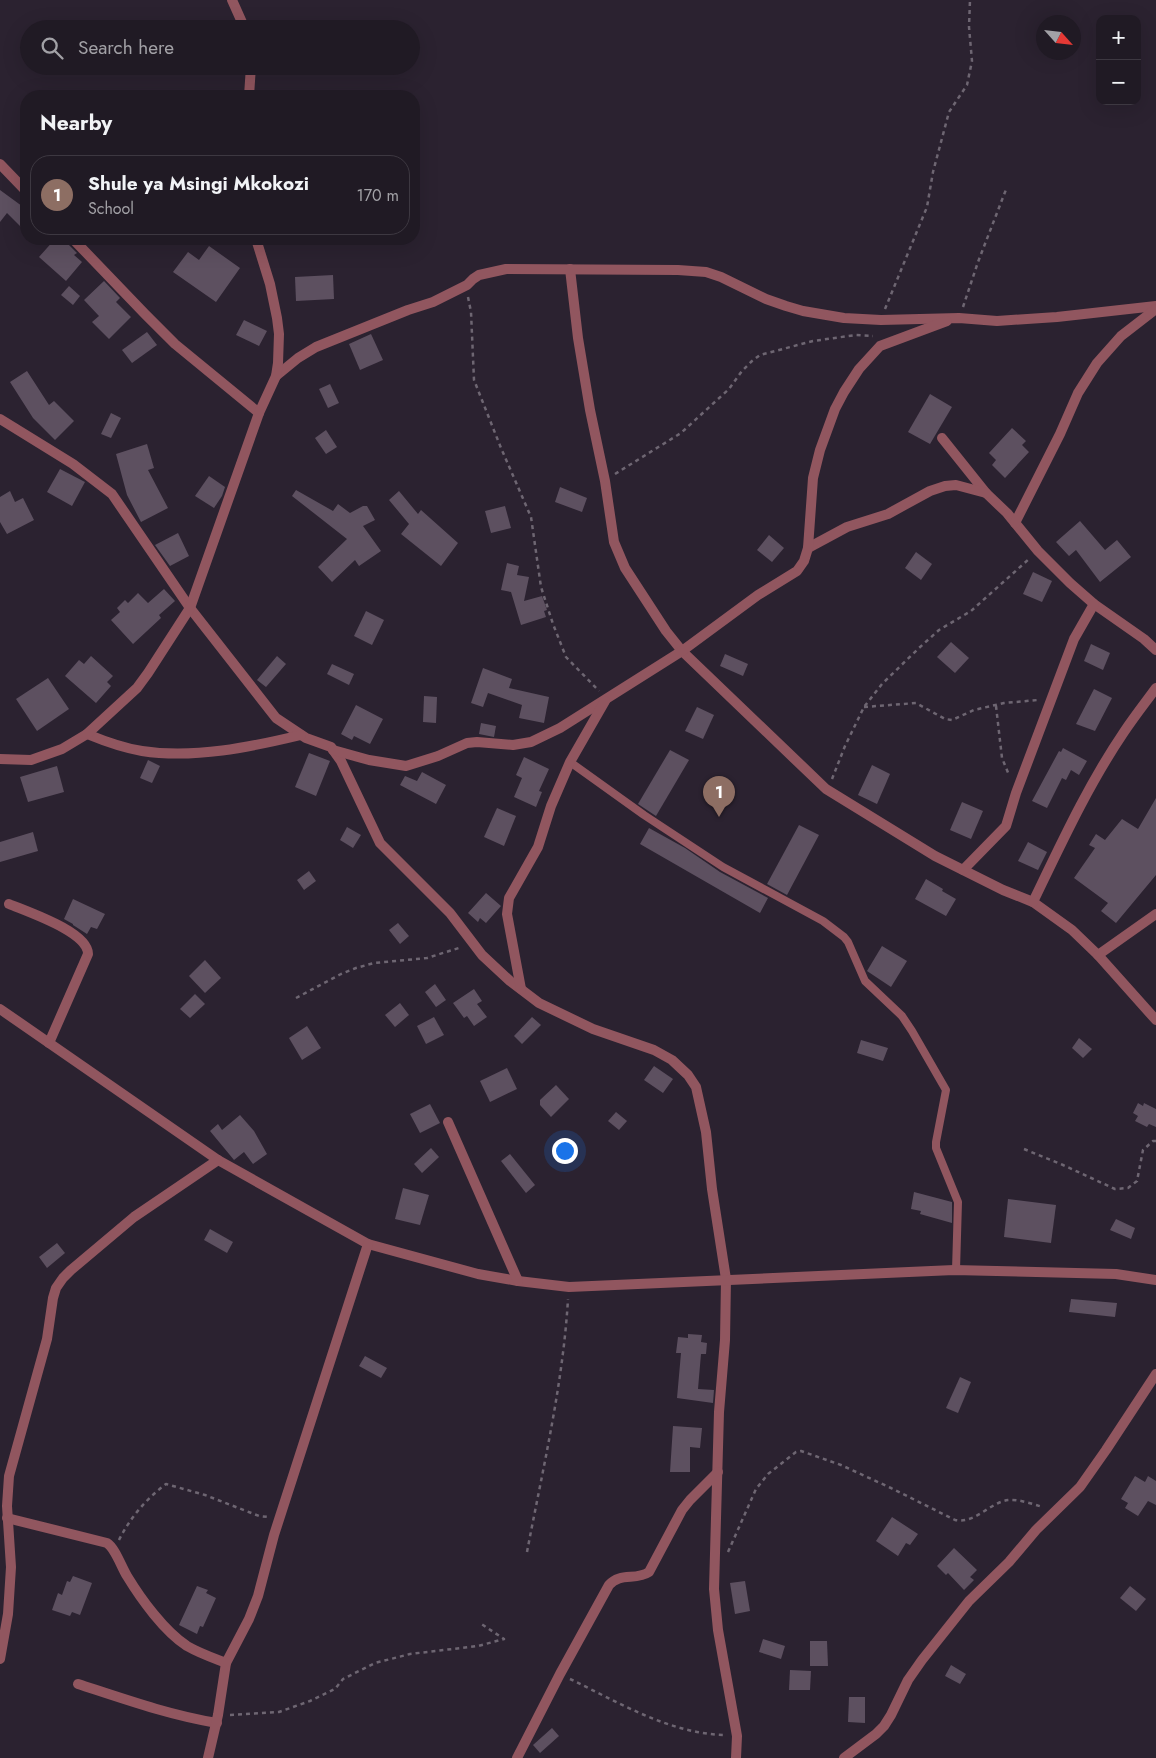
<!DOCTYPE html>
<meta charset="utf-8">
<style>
body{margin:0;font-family:Jost,sans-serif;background:#28232c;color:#f1f3f6}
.controls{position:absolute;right:15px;top:15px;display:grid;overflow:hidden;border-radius:10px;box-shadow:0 5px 20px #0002}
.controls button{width:45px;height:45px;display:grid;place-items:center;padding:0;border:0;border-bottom:1px solid #3d3841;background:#201a24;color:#f1f3f6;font:25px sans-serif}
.compass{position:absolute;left:1036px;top:15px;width:45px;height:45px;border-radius:50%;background:#201a24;box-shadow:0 5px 20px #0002;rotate:117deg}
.you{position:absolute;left:564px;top:1150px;width:18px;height:18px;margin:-12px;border:4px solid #fff;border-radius:50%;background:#1a73e8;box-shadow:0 0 0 8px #1a73e833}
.badge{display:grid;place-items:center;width:32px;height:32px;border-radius:50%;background:#57c9e2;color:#fff;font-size:16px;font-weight:700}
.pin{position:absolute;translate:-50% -41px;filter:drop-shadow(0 1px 2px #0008)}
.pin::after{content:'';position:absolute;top:26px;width:18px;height:15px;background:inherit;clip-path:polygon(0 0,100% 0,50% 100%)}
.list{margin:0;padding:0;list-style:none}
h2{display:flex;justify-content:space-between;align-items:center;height:65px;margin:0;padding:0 20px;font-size:21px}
h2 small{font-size:16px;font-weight:400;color:#a2a1a6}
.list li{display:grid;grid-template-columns:32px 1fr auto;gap:15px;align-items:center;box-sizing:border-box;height:80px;margin:0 10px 10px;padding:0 10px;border:1px solid #3d3841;border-radius:20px}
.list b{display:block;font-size:19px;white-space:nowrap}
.list p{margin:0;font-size:16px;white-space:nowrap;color:#a2a1a6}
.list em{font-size:16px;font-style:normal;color:#a2a1a6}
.icon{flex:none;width:28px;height:28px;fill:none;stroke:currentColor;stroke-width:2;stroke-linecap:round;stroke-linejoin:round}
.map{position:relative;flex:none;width:1156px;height:1758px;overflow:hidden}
.search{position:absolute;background:#201a24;box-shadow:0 5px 20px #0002;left:20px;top:20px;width:400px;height:55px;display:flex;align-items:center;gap:12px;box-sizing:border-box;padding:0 18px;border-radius:28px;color:#a2a1a6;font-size:19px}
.panel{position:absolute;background:#201a24;box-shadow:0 5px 20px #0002;left:20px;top:90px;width:400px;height:155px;border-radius:20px}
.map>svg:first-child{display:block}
.building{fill:#5d5060}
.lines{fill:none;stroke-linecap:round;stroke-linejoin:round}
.path{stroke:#6e6672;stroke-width:2.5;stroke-dasharray:4 4;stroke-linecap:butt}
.service{stroke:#91565f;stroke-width:8}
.minor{stroke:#91565f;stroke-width:10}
</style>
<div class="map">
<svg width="1156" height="1758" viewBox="0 0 1156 1758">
<rect width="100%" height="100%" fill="#2b2230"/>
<g class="building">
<path d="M 0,190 L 26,209 L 26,232 L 7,213 L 0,222 Z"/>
<path d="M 55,239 L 63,239 L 77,253 L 74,255 L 82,262 L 66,281 L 39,257 Z"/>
<path d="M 209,246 L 240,268 L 216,302 L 173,272 L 188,252 L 199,260 Z"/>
<path d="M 333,275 L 334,299 L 296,301 L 295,277 Z"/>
<path d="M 104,281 L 120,298 L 116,302 L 131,317 L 109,339 L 92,322 L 99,316 L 84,300 Z"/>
<path d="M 69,286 L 80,296 L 73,305 L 61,295 Z"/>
<path d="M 244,320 L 267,331 L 259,346 L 236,335 Z"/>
<path d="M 147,332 L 157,345 L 132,363 L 122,350 Z"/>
<path d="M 371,334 L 383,360 L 360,370 L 349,344 Z"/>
<path d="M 27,371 L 49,405 L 54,401 L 74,421 L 55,440 L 33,418 L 10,382 Z"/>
<path d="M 330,384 L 339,403 L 328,408 L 319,389 Z"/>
<path d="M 930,394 L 952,407 L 930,444 L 908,432 Z"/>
<path d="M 111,413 L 121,418 L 111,438 L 101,434 Z"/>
<path d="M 1012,428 L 1026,441 L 1022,445 L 1029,452 L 1005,478 L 992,465 L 996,460 L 989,453 Z"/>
<path d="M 326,430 L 337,447 L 326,454 L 315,438 Z"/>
<path d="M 147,444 L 154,468 L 148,470 L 168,508 L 141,522 L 127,495 L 116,454 Z"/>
<path d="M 60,469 L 85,482 L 72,506 L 47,492 Z"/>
<path d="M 209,476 L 225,487 L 222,496 L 214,508 L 195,496 Z"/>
<path d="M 560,487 L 587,498 L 582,512 L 555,502 Z"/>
<path d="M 296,490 L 333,511 L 338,504 L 350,513 L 363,506 L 367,506 L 375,520 L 363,526 L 381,551 L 359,566 L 355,560 L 332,582 L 318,567 L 347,539 L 292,496 Z"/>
<path d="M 10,491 L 15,502 L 23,498 L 34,520 L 7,534 L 0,522 L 0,497 Z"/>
<path d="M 399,491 L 418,514 L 421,510 L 458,543 L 441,566 L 401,534 L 409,524 L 389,500 Z"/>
<path d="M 505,506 L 511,528 L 491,533 L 485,511 Z"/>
<path d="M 1080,521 L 1105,550 L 1117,540 L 1131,557 L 1100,582 L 1076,550 L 1069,556 L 1056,542 Z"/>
<path d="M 178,533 L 189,556 L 170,566 L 155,545 Z"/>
<path d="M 769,535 L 784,548 L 772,562 L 757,550 Z"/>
<path d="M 916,552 L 932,564 L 921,580 L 905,568 Z"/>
<path d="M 507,563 L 519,566 L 517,575 L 529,577 L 524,601 L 542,596 L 547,610 L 544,611 L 546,617 L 521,625 L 511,592 L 501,590 Z"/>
<path d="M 1033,572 L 1052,581 L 1042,602 L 1023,594 Z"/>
<path d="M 164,589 L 175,601 L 159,615 L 161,618 L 133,644 L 111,620 L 120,612 L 117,608 L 125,600 L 128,603 L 138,593 L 148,603 Z"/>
<path d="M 366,611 L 384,620 L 372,645 L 354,636 Z"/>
<path d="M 951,642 L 969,658 L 955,673 L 937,657 Z"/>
<path d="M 1091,644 L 1110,653 L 1103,670 L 1084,661 Z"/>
<path d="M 725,654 L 748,664 L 743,676 L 720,666 Z"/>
<path d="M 91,656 L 113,676 L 107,682 L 111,686 L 96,703 L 65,676 L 79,660 L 84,664 Z"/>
<path d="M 277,656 L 286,664 L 266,687 L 257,680 Z"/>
<path d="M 332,664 L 354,674 L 349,685 L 327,674 Z"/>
<path d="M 483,668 L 512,679 L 509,688 L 549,697 L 544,723 L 519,718 L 522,705 L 488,693 L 483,707 L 471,703 Z"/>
<path d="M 48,678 L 69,709 L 37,731 L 16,699 Z"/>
<path d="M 1094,689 L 1112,698 L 1095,731 L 1076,724 Z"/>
<path d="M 424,696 L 437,697 L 436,723 L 423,722 Z"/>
<path d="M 356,705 L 383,719 L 370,744 L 354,736 L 352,740 L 341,734 Z"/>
<path d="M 697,707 L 714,715 L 703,739 L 685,731 Z"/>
<path d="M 481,723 L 496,726 L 494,737 L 479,734 Z"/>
<path d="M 1063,748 L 1087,761 L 1079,775 L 1071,770 L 1066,780 L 1062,778 L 1047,808 L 1032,801 L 1059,751 L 1061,752 Z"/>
<path d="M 670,750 L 689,760 L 656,816 L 638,804 Z"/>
<path d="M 309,753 L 330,761 L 316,796 L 295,787 Z"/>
<path d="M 524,757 L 549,769 L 539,791 L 542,792 L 536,807 L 514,797 L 522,778 L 516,775 Z"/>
<path d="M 148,760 L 160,766 L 152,783 L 140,778 Z"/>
<path d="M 872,765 L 890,774 L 877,804 L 858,795 Z"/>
<path d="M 57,766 L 64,792 L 28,802 L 20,777 Z"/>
<path d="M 422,772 L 446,785 L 436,804 L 400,785 L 405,776 L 417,781 Z"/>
<path d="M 1156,798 L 1156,875 L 1116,923 L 1101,911 L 1108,903 L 1074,878 L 1095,848 L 1089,845 L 1096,834 L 1105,840 L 1122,819 L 1138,829 Z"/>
<path d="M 962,802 L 983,811 L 971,839 L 950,830 Z"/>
<path d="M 497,808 L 516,816 L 504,846 L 484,837 Z"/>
<path d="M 799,825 L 819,835 L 787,895 L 767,884 Z"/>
<path d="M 347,827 L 361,835 L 353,848 L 340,840 Z"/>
<path d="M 649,828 L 685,848 L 720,872 L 768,898 L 760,913 L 640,844 Z"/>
<path d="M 33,832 L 38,851 L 0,862 L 0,842 Z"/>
<path d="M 1028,842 L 1047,852 L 1038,870 L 1018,861 Z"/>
<path d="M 309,871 L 316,881 L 304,890 L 297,880 Z"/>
<path d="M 926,879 L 943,889 L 942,891 L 956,899 L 946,916 L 915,899 Z"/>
<path d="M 486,893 L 501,906 L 486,923 L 480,918 L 478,922 L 468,913 Z"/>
<path d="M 73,899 L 105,914 L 97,929 L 91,927 L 87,934 L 73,925 L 73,924 L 64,919 Z"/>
<path d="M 398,923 L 409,936 L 400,944 L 389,930 Z"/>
<path d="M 882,946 L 907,961 L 891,987 L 867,971 Z"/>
<path d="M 205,960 L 221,978 L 205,993 L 189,976 Z"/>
<path d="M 435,984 L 446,1000 L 436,1007 L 425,992 Z"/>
<path d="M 474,989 L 482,1001 L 477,1004 L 487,1017 L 474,1026 L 467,1016 L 464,1018 L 453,1003 Z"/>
<path d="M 195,994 L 205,1004 L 190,1018 L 180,1009 Z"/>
<path d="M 400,1003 L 409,1015 L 395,1027 L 385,1015 Z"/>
<path d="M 434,1017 L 444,1035 L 426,1044 L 417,1026 Z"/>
<path d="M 532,1017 L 541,1025 L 522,1044 L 514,1036 Z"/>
<path d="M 307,1026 L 321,1048 L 302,1060 L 289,1038 Z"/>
<path d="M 1079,1038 L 1092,1049 L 1083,1058 L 1072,1048 Z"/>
<path d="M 861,1040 L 888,1048 L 883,1061 L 857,1053 Z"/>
<path d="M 654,1066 L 673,1079 L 663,1093 L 644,1080 Z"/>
<path d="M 507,1068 L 517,1089 L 490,1102 L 480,1081 Z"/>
<path d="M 556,1085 L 569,1099 L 551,1117 L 540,1105 L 540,1100 Z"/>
<path d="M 1138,1103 L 1143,1106 L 1144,1103 L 1156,1109 L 1156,1127 L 1149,1124 L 1147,1127 L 1135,1121 L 1138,1116 L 1133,1113 Z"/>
<path d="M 430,1104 L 440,1123 L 420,1133 L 410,1114 Z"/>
<path d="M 616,1112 L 627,1121 L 619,1130 L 608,1121 Z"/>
<path d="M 240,1115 L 254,1131 L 267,1154 L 253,1164 L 244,1152 L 234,1160 L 210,1131 L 218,1124 L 222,1130 Z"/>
<path d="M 431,1148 L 439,1157 L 422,1173 L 414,1164 Z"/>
<path d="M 510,1154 L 535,1185 L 526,1193 L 501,1161 Z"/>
<path d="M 403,1188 L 429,1195 L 420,1225 L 395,1219 Z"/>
<path d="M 914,1192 L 952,1202 L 952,1223 L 920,1214 L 921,1211 L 911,1209 Z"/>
<path d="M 1008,1199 L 1056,1205 L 1051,1243 L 1004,1237 Z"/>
<path d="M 1116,1219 L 1135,1228 L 1131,1239 L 1110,1230 Z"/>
<path d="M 210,1229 L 233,1242 L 227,1253 L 204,1240 Z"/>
<path d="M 57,1243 L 65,1253 L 47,1268 L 39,1257 Z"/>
<path d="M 1071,1299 L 1117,1303 L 1115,1317 L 1069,1312 Z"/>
<path d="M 688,1334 L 702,1335 L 701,1342 L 707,1343 L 706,1354 L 701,1354 L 698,1389 L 714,1390 L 713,1403 L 677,1398 L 681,1353 L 676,1353 L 678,1337 L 688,1338 Z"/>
<path d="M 365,1356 L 387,1368 L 381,1378 L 359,1366 Z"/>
<path d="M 960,1377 L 971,1382 L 958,1413 L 946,1408 Z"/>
<path d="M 673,1426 L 702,1428 L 700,1448 L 690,1447 L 690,1472 L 670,1472 Z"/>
<path d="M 1135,1476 L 1145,1482 L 1148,1476 L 1156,1481 L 1156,1505 L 1148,1501 L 1138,1516 L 1125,1508 L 1128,1503 L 1121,1499 Z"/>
<path d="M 892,1517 L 918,1534 L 910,1545 L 906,1543 L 898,1556 L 876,1541 Z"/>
<path d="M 954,1548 L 977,1570 L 970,1577 L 974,1580 L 964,1590 L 948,1573 L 946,1575 L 937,1566 Z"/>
<path d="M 73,1576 L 92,1583 L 80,1615 L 72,1612 L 70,1616 L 52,1610 L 58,1593 L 62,1595 L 67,1581 L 70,1582 Z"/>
<path d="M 745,1581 L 750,1611 L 735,1614 L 730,1583 Z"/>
<path d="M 197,1586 L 208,1590 L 206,1593 L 216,1598 L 203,1627 L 200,1626 L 197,1634 L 179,1625 Z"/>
<path d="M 1130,1586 L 1146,1599 L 1136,1611 L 1120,1598 Z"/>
<path d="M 763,1639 L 785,1646 L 781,1659 L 759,1652 Z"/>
<path d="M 810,1641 L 827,1641 L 828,1666 L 810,1666 Z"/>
<path d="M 951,1665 L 966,1674 L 960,1684 L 945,1676 Z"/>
<path d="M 790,1670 L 811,1671 L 810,1690 L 789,1690 Z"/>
<path d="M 849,1697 L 865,1697 L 865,1723 L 848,1722 Z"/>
<path d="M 552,1728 L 559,1736 L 540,1753 L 533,1745 Z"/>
</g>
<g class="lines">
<g class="path">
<path d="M 468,297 L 471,312 L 474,380 L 501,448 L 531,517 L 541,587 L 553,624 L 566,657 L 599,691"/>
<path d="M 963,307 L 978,262 L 1007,187"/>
<path d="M 885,309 L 927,207 L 933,172 L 949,112 L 967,85 L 972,61 L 969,27 L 970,0"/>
<path d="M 615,474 L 681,433 L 729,389 L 742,371 L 752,361 L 760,355 L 813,341 L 856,335 L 873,336"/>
<path d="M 996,706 L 1002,758 L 1009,775"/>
<path d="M 864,707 L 916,703 L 945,719 L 952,720 L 974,710 L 1004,703 L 1038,700"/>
<path d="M 832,779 L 845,746 L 864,707 L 882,684 L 919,648 L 939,630 L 971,611 L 1029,559"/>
<path d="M 296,998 L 341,974 L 356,968 L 374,963 L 427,958 L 462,947"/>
<path d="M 1024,1149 L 1063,1165 L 1115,1189 L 1128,1188 L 1137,1181 L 1143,1150 L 1153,1141 L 1156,1141"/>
<path d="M 119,1540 C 130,1518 146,1499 166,1484 L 205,1495 L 259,1516 L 268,1517"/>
<path d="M 527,1552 C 543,1468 563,1384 568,1299"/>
<path d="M 728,1552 L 756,1489 L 768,1474 L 796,1452 L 801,1451 L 841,1465 L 891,1488 L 955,1520 C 975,1524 989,1503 1008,1500 C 1019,1499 1032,1504 1043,1507"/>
<path d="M 570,1679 C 618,1702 670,1734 725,1735"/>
<path d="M 230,1715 L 279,1712 L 310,1701 L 335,1689 L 343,1679 L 375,1663 L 410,1654 L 478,1646 L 504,1639 L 480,1623"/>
</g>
<path class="service" d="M 570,762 L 644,815 L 723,867 L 823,921 L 844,937 L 848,942 L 865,981 L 902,1016 L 912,1031 L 946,1090 L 936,1142 L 936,1148 L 958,1202 L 956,1270"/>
<g class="minor">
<path d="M 232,0 L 245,29"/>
<path d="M 249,96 L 251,66"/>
<path d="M 0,164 L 26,191"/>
<path d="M 73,239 L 145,314 L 175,344 L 259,413"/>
<path d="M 570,269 L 578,338 L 590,410 L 605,481 L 614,542 L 625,568 L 666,631 L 682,651 L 826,789 L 935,856 L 1003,890 L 1033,902 L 1072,930 L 1098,955 L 1156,1020"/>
<path d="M 276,376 L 298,358 L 316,347 L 408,310 L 433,302 L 467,285 L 473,279 L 479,275 L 506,269 L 678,270 L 706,272 L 721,277 L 766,299 L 786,306 L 803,311 L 844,318 L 881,320 L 959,318 L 997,321 L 1057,317 L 1156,306"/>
<path d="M 0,419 L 73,464 L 112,494 L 190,608 L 276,718 L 306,738 L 331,747 L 341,761 L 380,843 L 450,913 L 482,955 L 510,981 L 539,1003 L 593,1029 L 654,1050 L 672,1060 L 688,1075 L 696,1087 L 706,1132 L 712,1189 L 726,1279 L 725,1340 L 719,1412 L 714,1589 L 718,1630 L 737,1736 L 736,1758"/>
<path d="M 942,438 L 986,493 L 1007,513 L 1038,551 L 1070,583 L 1094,604 L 1144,639 L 1156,650"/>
<path d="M 1015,523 L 1060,434 L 1078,393 L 1097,363 L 1121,336 L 1156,309"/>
<path d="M 808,548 L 847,527 L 888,514 L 930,491 L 945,486 L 956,485 L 986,493"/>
<path d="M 87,734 C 104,741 123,748 142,751 C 194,759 251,747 301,735"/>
<path d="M 333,750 L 369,760 L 406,766 L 438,756 L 467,743 L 477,742 L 513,745 L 531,742 L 560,728 L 682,651 L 758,595 L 797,571 L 804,561 L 808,548 L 813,478 L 820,450 L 835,409 L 844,392 L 859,369 L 880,346 L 947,321"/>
<path d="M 0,759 L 31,760 L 62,749 L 87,734 L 137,688 L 148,673 L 190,608 L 259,413 L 276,376 L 278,363 L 279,334 L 277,318 L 270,284 L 256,239"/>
<path d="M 963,870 L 1006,826 L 1016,793 L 1074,639 L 1094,604"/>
<path d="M 1033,902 C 1061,844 1088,785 1124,732 C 1134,717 1145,703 1156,688"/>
<path d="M 9,904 C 28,912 88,932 88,954 L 49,1043"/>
<path d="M 1098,955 L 1156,914"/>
<path d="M 521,989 L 507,914 L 509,898 L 538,847 L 551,806 L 570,762 L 605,701"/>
<path d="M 0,1009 L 218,1160 L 368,1244 L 478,1274 L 518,1281 L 569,1287 L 954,1270 L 1116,1274 L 1156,1280"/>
<path d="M 448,1122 L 518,1281"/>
<path d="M 7,1518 L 107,1543 C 115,1548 121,1566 127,1576 C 141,1599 164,1631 187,1646 C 199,1653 213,1658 226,1663"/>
<path d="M 0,1659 L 8,1614 L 11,1567 L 7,1506 L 9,1476 L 47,1339 L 53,1298 L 56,1288 L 63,1278 L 71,1270 L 134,1217 L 218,1160"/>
<path d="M 78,1684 C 124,1699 169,1715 217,1723"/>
<path d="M 208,1758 L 218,1715 L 226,1663 L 249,1619 L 258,1596 L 274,1535 L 368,1244"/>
<path d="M 517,1758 L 560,1674 L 609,1585 C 620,1572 636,1581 649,1572 L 682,1510 L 690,1500 L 718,1472"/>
<path d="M 844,1758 L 876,1734 L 884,1726 L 891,1715 L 908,1680 L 922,1660 L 969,1601 L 1009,1562 L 1036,1530 L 1080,1487 L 1106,1450 L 1156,1374"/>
</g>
</g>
</svg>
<div class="controls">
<button>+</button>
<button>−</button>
</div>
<svg class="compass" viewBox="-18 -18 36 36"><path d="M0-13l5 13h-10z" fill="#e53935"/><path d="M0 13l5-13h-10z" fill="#a2a1a6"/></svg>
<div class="you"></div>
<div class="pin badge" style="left:719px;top:817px;background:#8d6e63">1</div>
<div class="search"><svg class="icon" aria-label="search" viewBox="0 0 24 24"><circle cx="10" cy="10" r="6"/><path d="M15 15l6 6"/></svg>Search here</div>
<section class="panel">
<h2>Nearby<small></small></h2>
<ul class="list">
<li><span class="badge" style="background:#8d6e63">1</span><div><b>Shule ya Msingi Mkokozi</b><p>School</p></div><em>170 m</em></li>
</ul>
</section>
</div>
